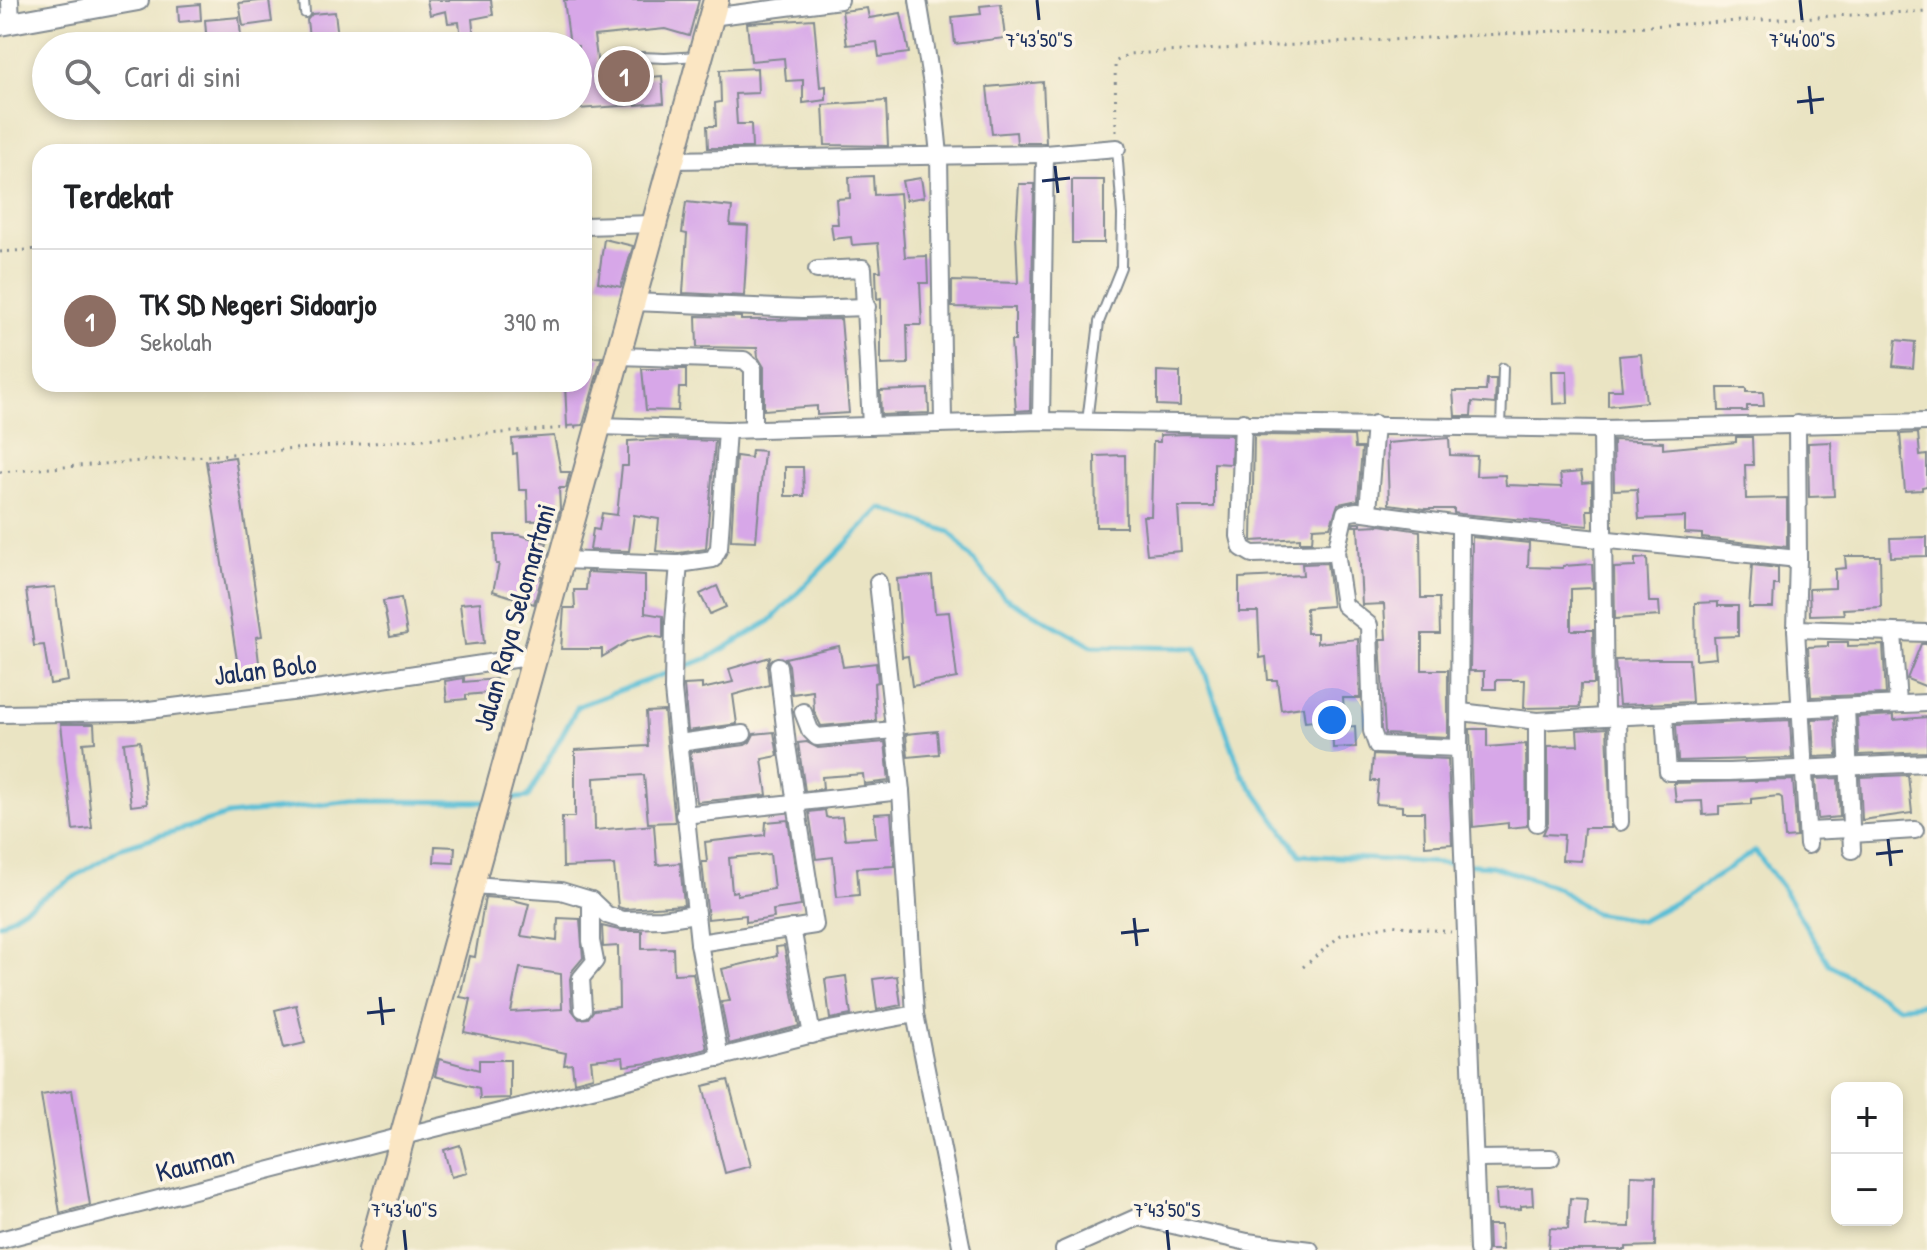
<!DOCTYPE html>
<html lang="id">
<meta charset="utf-8">
<style>
body{margin:0;font-family:"Patrick Hand",sans-serif;background:#f2f2f2;color:#202124}
.controls{position:absolute;right:24px;bottom:24px;display:grid;overflow:hidden;border-radius:16px;box-shadow:0 4px 12px #0003}
.controls button{width:72px;height:72px;display:grid;place-items:center;padding:0;border:0;border-bottom:2px solid #e0e0e0;background:#fff;color:#202124;font:40px sans-serif}
.you{position:absolute;left:1332px;top:720px;width:28px;height:28px;margin:-20px;border:6px solid #fff;border-radius:50%;background:#1a73e8;box-shadow:0 0 0 12px #1a73e833}
.badge{display:grid;place-items:center;width:52px;height:52px;border-radius:50%;background:#db2777;color:#fff;font-size:26px;font-weight:700}
.pin{position:absolute;translate:-50% -50%;border:4px solid #fff;box-shadow:0 2px 8px #0006}
.list{margin:0;padding:0;list-style:none}
h2{display:flex;justify-content:space-between;align-items:center;height:104px;margin:0;padding:0 32px;font-size:34px}
h2 small{font-size:26px;font-weight:400;color:#757577}
.list li{display:grid;grid-template-columns:52px 1fr auto;gap:24px;align-items:center;box-sizing:border-box;height:144px;padding:0 32px;border-top:2px solid #e0e0e0}
.list b{display:block;font-size:30px;white-space:nowrap}
.list p{margin:0;font-size:26px;white-space:nowrap;color:#757577}
.list em{font-size:26px;font-style:normal;color:#757577}
.icon{flex:none;width:44px;height:44px;fill:none;stroke:currentColor;stroke-width:2;stroke-linecap:round;stroke-linejoin:round}
.map{position:relative;flex:none;width:1927px;height:1250px;overflow:hidden}
.search{position:absolute;background:#fff;box-shadow:0 4px 12px #0003;left:32px;top:32px;width:560px;height:88px;display:flex;align-items:center;gap:20px;box-sizing:border-box;padding:0 28px;border-radius:44px;color:#757577;font-size:30px}
.panel{position:absolute;background:#fff;box-shadow:0 4px 12px #0003;left:32px;top:144px;width:560px;height:248px;border-radius:24px}
.map>svg:first-child{display:block}
.lines{fill:none;stroke-linecap:round;stroke-linejoin:round}
.stream{stroke:#58bed6;stroke-width:5}
.building{fill:#d7a7e8;fill-rule:evenodd}
.service-casing{stroke:#828a90;stroke-width:12}
.minor-casing{stroke:#828a90;stroke-width:20}
.tertiary-casing{stroke:#828a90;stroke-width:24}
.secondary-casing{stroke:#828a90;stroke-width:28}
.path{stroke:#828a90;stroke-width:3;stroke-dasharray:2 6;stroke-linecap:butt}
.service{stroke:#fff;stroke-width:8}
.minor{stroke:#fff;stroke-width:16}
.tertiary{stroke:#fff;stroke-width:20}
.secondary{stroke:#fbe6c3;stroke-width:24}
.ticks{fill:none;stroke:#1b2f5e;stroke-width:3}
.labels{text-anchor:middle;dominant-baseline:central;stroke-width:7;stroke-linejoin:round;paint-order:stroke}
.street-label{font-size:28px;fill:#1b2f5e;stroke:#fcf5e5}
.ticks-label{font-size:20px;text-anchor:middle;fill:#1b2f5e;stroke:#fcf5e5;stroke-width:7;stroke-linejoin:round;paint-order:stroke}
</style>
<div class="map">
<svg width="1927" height="1250" viewBox="0 0 1927 1250">
<rect width="100%" height="100%" fill="#fcf5e5"/>
<filter id="ink" filterUnits="userSpaceOnUse"><feTurbulence type="fractalNoise" baseFrequency=".0125" numOctaves="2"/><feDisplacementMap in="SourceGraphic" scale="16" xChannelSelector="R" yChannelSelector="G"/><feConvolveMatrix kernelMatrix="1 2 1 2 8 2 1 2 1" color-interpolation-filters="sRGB"/></filter>
<filter id="wash" filterUnits="userSpaceOnUse"><feTurbulence type="fractalNoise" baseFrequency=".006" numOctaves="4" result="noise"/><feDisplacementMap in="SourceGraphic" scale="32" xChannelSelector="R" yChannelSelector="G"/><feGaussianBlur stdDeviation="1.8" result="paint"/><feColorMatrix in="noise" values="0 0 0 0 0 0 0 0 0 0 0 0 0 0 0 0 0 1.4 0 .05"/><feComposite in="paint" operator="in"/></filter>
<g filter="url(#wash)">
<rect width="100%" height="100%" fill="#eae4c3"/>
<g class="lines">
<g class="stream">
<path d="M 501,800 L 528,797 L 578,706 L 708,658 L 770,621 L 881,508 L 950,532 L 1004,597 L 1092,646 L 1196,648 L 1242,774 L 1300,855 L 1492,866 L 1556,887 L 1594,913 L 1641,921 L 1685,897 L 1755,851 L 1782,887 L 1829,964 L 1898,1007 L 1927,1003"/>
<path d="M 0,924 L 122,847 L 228,815 L 353,801 L 487,802"/>
</g>
</g>
<g id="blocks">
<g class="building">
<path d="M 269,0 L 272,22 L 243,26 L 239,3 Z"/>
<path d="M 427,0 L 491,0 L 493,15 L 472,19 L 475,46 L 462,46 L 459,22 L 448,23 L 446,11 L 430,15 Z"/>
<path d="M 564,0 L 699,0 L 689,36 L 665,29 L 594,36 L 600,81 L 662,76 L 664,103 L 578,109 L 578,46 L 570,46 Z"/>
<path d="M 200,4 L 201,20 L 179,22 L 178,6 Z"/>
<path d="M 1001,4 L 1005,38 L 955,44 L 952,17 L 981,14 L 980,6 Z"/>
<path d="M 867,8 L 869,18 L 901,13 L 909,53 L 879,57 L 877,42 L 847,45 L 842,11 Z"/>
<path d="M 335,12 L 339,46 L 310,46 L 307,20 L 312,14 Z"/>
<path d="M 239,17 L 242,46 L 207,46 L 205,20 Z"/>
<path d="M 814,19 L 820,87 L 826,86 L 826,100 L 803,103 L 803,80 L 786,81 L 784,58 L 751,61 L 747,23 Z"/>
<path d="M 757,68 L 758,93 L 735,94 L 737,124 L 751,124 L 752,148 L 708,148 L 707,126 L 716,126 L 715,103 L 721,102 L 720,70 Z"/>
<path d="M 1043,82 L 1046,143 L 1017,143 L 1016,132 L 992,134 L 987,87 Z"/>
<path d="M 886,101 L 888,146 L 825,145 L 823,105 Z"/>
<path d="M 873,176 L 874,195 L 900,193 L 905,257 L 927,256 L 928,283 L 920,283 L 922,325 L 907,325 L 908,364 L 881,365 L 881,298 L 877,299 L 876,271 L 881,271 L 878,243 L 852,245 L 851,237 L 833,239 L 831,224 L 838,224 L 836,199 L 850,198 L 849,177 Z"/>
<path d="M 921,178 L 924,197 L 906,200 L 902,181 Z"/>
<rect x="1072" y="180" width="32" height="63"/>
<path d="M 1019,184 L 1034,184 L 1030,410 L 1016,411 L 1011,341 L 1015,341 L 1015,308 L 952,307 L 952,281 L 1018,283 L 1016,233 Z"/>
<path d="M 686,202 L 732,207 L 730,225 L 748,226 L 744,296 L 683,293 L 687,234 L 682,233 Z"/>
<path d="M 604,239 L 633,246 L 621,287 L 598,282 Z"/>
<path d="M 696,316 L 741,317 L 741,320 L 841,319 L 849,413 L 817,415 L 817,406 L 764,410 L 764,367 L 758,357 L 757,348 L 697,347 Z"/>
<path d="M 1896,340 L 1915,342 L 1913,368 L 1893,366 Z"/>
<path d="M 1641,354 L 1646,402 L 1608,406 L 1608,390 L 1622,390 L 1619,356 Z"/>
<path d="M 602,357 L 583,425 L 567,426 L 565,384 L 584,384 L 584,358 Z"/>
<path d="M 642,369 L 686,369 L 686,388 L 679,388 L 678,411 L 646,410 Z"/>
<path d="M 1157,371 L 1180,372 L 1180,406 L 1157,405 Z"/>
<path d="M 1552,371 L 1567,371 L 1568,403 L 1553,404 Z"/>
<path d="M 1487,379 L 1496,379 L 1495,404 L 1472,402 L 1471,416 L 1455,416 L 1453,391 L 1486,391 Z"/>
<path d="M 1718,388 L 1746,388 L 1746,392 L 1763,392 L 1764,406 L 1747,406 L 1747,411 L 1719,411 Z"/>
<path d="M 928,389 L 929,413 L 881,415 L 880,391 Z"/>
<path d="M 1918,433 L 1920,456 L 1927,455 L 1927,486 L 1922,487 L 1922,490 L 1905,491 L 1900,434 Z"/>
<path d="M 1188,434 L 1232,435 L 1231,464 L 1214,463 L 1214,507 L 1178,507 L 1181,551 L 1147,554 L 1143,516 L 1151,516 L 1153,442 L 1160,442 L 1160,435 Z"/>
<path d="M 1254,435 L 1354,436 L 1355,448 L 1362,448 L 1358,500 L 1338,504 L 1330,527 L 1313,528 L 1312,542 L 1300,542 L 1300,538 L 1252,541 Z"/>
<path d="M 554,436 L 561,472 L 570,472 L 566,488 L 559,488 L 560,509 L 557,520 L 528,521 L 527,490 L 519,490 L 517,453 L 513,454 L 512,439 Z"/>
<path d="M 1736,437 L 1752,437 L 1753,465 L 1745,465 L 1746,499 L 1787,498 L 1787,547 L 1702,538 L 1702,534 L 1685,533 L 1685,517 L 1639,519 L 1637,489 L 1614,490 L 1613,440 L 1663,442 L 1663,449 L 1736,442 Z"/>
<path d="M 1449,438 L 1450,455 L 1477,456 L 1476,476 L 1505,475 L 1506,485 L 1562,487 L 1560,474 L 1581,472 L 1583,483 L 1592,482 L 1592,510 L 1587,510 L 1588,526 L 1461,514 L 1454,513 L 1454,509 L 1425,509 L 1389,504 L 1387,443 Z"/>
<path d="M 666,439 L 715,441 L 706,549 L 679,553 L 656,551 L 659,519 L 634,515 L 629,551 L 590,550 L 593,529 L 599,530 L 602,513 L 617,515 L 622,466 L 628,466 L 628,441 Z"/>
<path d="M 1831,442 L 1834,496 L 1809,497 L 1808,443 Z"/>
<path d="M 752,450 L 764,451 L 756,541 L 731,540 L 736,456 L 751,458 Z"/>
<path d="M 1125,455 L 1126,527 L 1096,527 L 1095,456 Z"/>
<path d="M 235,457 L 262,636 L 256,637 L 260,671 L 239,673 L 206,461 Z"/>
<path d="M 785,467 L 803,467 L 804,496 L 785,496 Z"/>
<path d="M 1354,523 L 1361,523 L 1361,526 L 1358,526 L 1380,525 L 1420,531 L 1421,598 L 1439,598 L 1440,634 L 1422,634 L 1422,670 L 1448,670 L 1448,737 L 1385,734 L 1380,639 L 1386,639 L 1384,604 L 1362,605 L 1358,526 L 1353,526 Z"/>
<path d="M 495,535 L 520,535 L 547,543 L 537,574 L 542,576 L 534,604 L 493,591 L 499,564 L 496,564 Z"/>
<path d="M 1472,537 L 1529,543 L 1528,567 L 1563,568 L 1563,566 L 1592,564 L 1593,588 L 1571,589 L 1571,630 L 1593,630 L 1594,684 L 1581,684 L 1580,707 L 1524,708 L 1525,680 L 1496,680 L 1496,689 L 1484,689 L 1484,671 L 1470,671 Z"/>
<path d="M 1927,537 L 1927,556 L 1891,557 L 1890,538 Z"/>
<path d="M 1845,556 L 1880,556 L 1881,607 L 1843,609 L 1844,614 L 1810,615 L 1809,589 L 1835,588 L 1835,569 L 1846,568 Z"/>
<path d="M 1647,558 L 1649,602 L 1659,602 L 1660,616 L 1615,619 L 1614,568 L 1635,567 L 1635,559 Z"/>
<path d="M 1327,563 L 1332,606 L 1306,608 L 1307,633 L 1317,633 L 1317,643 L 1358,639 L 1360,698 L 1343,698 L 1345,727 L 1355,726 L 1356,747 L 1333,748 L 1332,719 L 1305,722 L 1303,707 L 1281,710 L 1277,680 L 1268,680 L 1266,657 L 1260,658 L 1258,612 L 1239,612 L 1239,578 L 1303,575 L 1302,564 Z"/>
<path d="M 1752,565 L 1778,568 L 1778,585 L 1774,585 L 1773,608 L 1749,608 Z"/>
<path d="M 587,572 L 645,575 L 645,613 L 663,616 L 663,638 L 650,636 L 629,641 L 602,657 L 602,649 L 561,649 L 564,608 L 575,608 L 574,590 L 586,590 Z"/>
<path d="M 932,576 L 935,613 L 949,612 L 957,678 L 912,686 L 908,656 L 902,657 L 897,579 Z"/>
<path d="M 717,586 L 726,607 L 710,614 L 700,594 Z"/>
<path d="M 55,587 L 68,681 L 50,684 L 44,645 L 34,646 L 26,590 Z"/>
<path d="M 401,598 L 407,634 L 390,637 L 383,601 Z"/>
<path d="M 480,602 L 484,643 L 465,645 L 460,604 Z"/>
<path d="M 1718,602 L 1718,606 L 1738,606 L 1738,636 L 1714,637 L 1716,658 L 1696,660 L 1695,603 Z"/>
<path d="M 1828,642 L 1848,642 L 1848,646 L 1883,645 L 1886,694 L 1811,697 L 1808,647 L 1828,646 Z"/>
<path d="M 1921,644 L 1927,644 L 1927,687 L 1907,679 Z"/>
<path d="M 839,646 L 843,667 L 876,663 L 878,682 L 874,683 L 876,721 L 821,726 L 814,711 L 813,691 L 792,694 L 789,665 L 785,658 Z"/>
<path d="M 770,657 L 767,666 L 769,685 L 733,695 L 737,724 L 688,731 L 684,685 L 702,684 L 702,689 L 733,682 L 729,669 Z"/>
<path d="M 1657,659 L 1689,659 L 1692,702 L 1619,705 L 1615,660 Z"/>
<path d="M 464,678 L 464,682 L 496,679 L 498,692 L 466,695 L 466,699 L 447,701 L 445,681 Z"/>
<path d="M 664,711 L 675,822 L 648,823 L 644,775 L 594,778 L 595,830 L 654,825 L 657,865 L 680,863 L 684,905 L 625,909 L 618,907 L 614,865 L 563,867 L 562,817 L 575,817 L 575,750 L 648,746 L 646,712 Z"/>
<path d="M 1894,715 L 1894,720 L 1927,717 L 1927,752 L 1859,755 L 1857,717 Z"/>
<path d="M 1835,718 L 1837,756 L 1814,757 L 1812,719 Z"/>
<path d="M 1790,720 L 1792,758 L 1678,761 L 1676,725 Z"/>
<path d="M 61,724 L 94,724 L 95,742 L 83,743 L 92,828 L 73,830 Z"/>
<path d="M 1607,728 L 1611,828 L 1584,828 L 1581,861 L 1562,860 L 1564,835 L 1543,834 L 1548,823 L 1548,746 L 1578,745 L 1577,730 Z"/>
<path d="M 1470,729 L 1487,729 L 1487,747 L 1526,744 L 1527,826 L 1508,828 L 1508,823 L 1473,827 Z"/>
<path d="M 937,731 L 939,754 L 908,757 L 906,734 Z"/>
<path d="M 774,732 L 778,756 L 762,759 L 767,795 L 697,802 L 690,752 L 745,745 L 750,742 L 754,734 Z"/>
<path d="M 140,741 L 147,804 L 131,806 L 124,743 Z"/>
<path d="M 807,742 L 818,748 L 885,742 L 889,781 L 864,784 L 863,774 L 822,777 L 823,789 L 805,791 L 798,743 Z"/>
<path d="M 1373,755 L 1448,759 L 1452,844 L 1425,846 L 1424,812 L 1402,812 L 1402,806 L 1376,804 L 1378,781 L 1371,781 Z"/>
<path d="M 1908,775 L 1912,813 L 1862,820 L 1860,777 Z"/>
<path d="M 1838,778 L 1840,817 L 1818,819 L 1815,779 Z"/>
<path d="M 1793,780 L 1797,837 L 1785,838 L 1782,798 L 1779,796 L 1751,799 L 1751,804 L 1719,806 L 1719,814 L 1703,815 L 1702,801 L 1676,802 L 1674,783 Z"/>
<path d="M 825,810 L 826,817 L 829,818 L 842,817 L 845,839 L 876,837 L 874,814 L 891,813 L 895,866 L 857,868 L 859,895 L 837,897 L 833,857 L 816,859 L 809,812 Z"/>
<path d="M 788,820 L 801,906 L 773,910 L 774,918 L 746,922 L 746,915 L 708,919 L 702,862 L 707,862 L 705,842 L 765,835 L 766,822 ZM 770,854 L 774,889 L 737,895 L 737,891 L 732,892 L 729,858 Z"/>
<path d="M 435,846 L 455,847 L 454,863 L 434,862 Z"/>
<path d="M 485,897 L 509,899 L 529,904 L 521,936 L 557,941 L 558,918 L 580,919 L 583,958 L 572,971 L 570,979 L 572,1010 L 579,1019 L 588,1018 L 594,1010 L 619,1007 L 618,946 L 603,947 L 602,926 L 623,931 L 642,931 L 642,949 L 673,948 L 674,974 L 693,973 L 707,1049 L 649,1063 L 624,1066 L 623,1057 L 591,1060 L 593,1077 L 574,1082 L 572,1064 L 564,1065 L 566,1053 L 464,1032 L 471,999 L 460,997 L 469,956 L 475,957 ZM 520,968 L 561,974 L 562,1009 L 511,1012 Z"/>
<path d="M 784,946 L 799,1026 L 729,1044 L 721,1002 L 730,1001 L 722,969 L 777,956 L 776,947 Z"/>
<path d="M 846,976 L 851,1015 L 830,1019 L 825,979 Z"/>
<path d="M 897,976 L 901,1005 L 877,1010 L 873,979 Z"/>
<path d="M 296,1005 L 305,1043 L 284,1048 L 275,1010 Z"/>
<path d="M 439,1059 L 479,1070 L 479,1060 L 510,1060 L 510,1098 L 480,1099 L 479,1088 L 435,1076 Z"/>
<path d="M 728,1080 L 751,1166 L 725,1173 L 703,1086 Z"/>
<path d="M 72,1090 L 90,1205 L 60,1213 L 41,1095 Z"/>
<path d="M 460,1145 L 467,1173 L 451,1177 L 444,1150 Z"/>
<path d="M 1631,1175 L 1656,1176 L 1655,1246 L 1626,1247 L 1626,1250 L 1548,1250 L 1550,1228 L 1568,1229 L 1570,1198 L 1587,1199 L 1585,1226 L 1630,1227 Z"/>
<path d="M 1532,1188 L 1533,1205 L 1521,1206 L 1521,1209 L 1497,1210 L 1496,1190 Z"/>
<path d="M 1488,1225 L 1501,1225 L 1502,1250 L 1489,1250 Z"/>
</g>
</g>
</g>
<g filter="url(#ink)">
<use href="#blocks" fill-opacity="0" stroke="#828a90" stroke-width="2"/>
<g class="lines">
<g class="service-casing">
<g id="service">
<path d="M 304,0 L 305,13"/>
<path d="M 616,56 L 665,58 L 699,56"/>
<path d="M 1087,422 L 1099,322 L 1121,267 L 1122,215 L 1117,148"/>
<path d="M 1501,427 L 1503,368"/>
</g>
</g>
<g class="minor-casing">
<g id="minor">
<path d="M 10,0 L 11,24"/>
<path d="M 918,0 L 932,85 L 939,155 L 943,422"/>
<path d="M 711,17 L 840,0"/>
<path d="M 672,160 L 1045,154 L 1117,148"/>
<path d="M 584,226 L 654,224"/>
<path d="M 817,270 L 863,268 L 871,426"/>
<path d="M 633,302 L 803,309 L 867,307"/>
<path d="M 618,356 L 744,360 L 753,368 L 753,429"/>
<path d="M 1041,421 L 1045,154"/>
<path d="M 1243,422 L 1239,536 L 1242,548 L 1252,554 L 1336,552 L 1345,513 L 1357,511 L 1460,525 L 1798,559"/>
<path d="M 1797,424 L 1798,559 L 1796,629 L 1808,845"/>
<path d="M 599,426 L 727,430 L 1041,421 L 1602,429 L 1927,422"/>
<path d="M 1602,429 L 1605,717 L 1927,703"/>
<path d="M 1368,511 L 1375,424"/>
<path d="M 1460,525 L 1459,748 L 1478,1250"/>
<path d="M 1336,552 L 1344,605 L 1369,625 L 1372,731 L 1377,745 L 1459,748"/>
<path d="M 561,560 L 679,564"/>
<path d="M 878,582 L 901,791 L 915,1014"/>
<path d="M 1796,629 L 1927,633"/>
<path d="M 1893,633 L 1898,703"/>
<path d="M 1846,707 L 1852,850"/>
<path d="M 803,712 L 810,730 L 817,737 L 894,730"/>
<path d="M 1461,712 L 1537,721 L 1605,717"/>
<path d="M 0,714 L 133,712 L 323,688 L 535,656"/>
<path d="M 1664,715 L 1668,772 L 1729,772 L 1927,763"/>
<path d="M 1618,717 L 1620,822"/>
<path d="M 1537,721 L 1537,823"/>
<path d="M 679,743 L 743,734"/>
<path d="M 684,815 L 901,791"/>
<path d="M 1808,831 L 1851,829"/>
<path d="M 1852,834 L 1915,830"/>
<path d="M 472,885 L 561,891 L 591,900 L 607,915 L 623,920 L 662,919 L 696,914"/>
<path d="M 792,928 L 812,1035"/>
<path d="M 699,943 L 815,925 L 787,745 L 778,666"/>
<path d="M 583,1009 L 581,978 L 595,961 L 591,941 L 591,900"/>
<path d="M 720,1058 L 699,943 L 673,690 L 674,622 L 679,564 L 713,559 L 719,548 L 727,430"/>
<path d="M 1475,1159 L 1551,1158"/>
<path d="M 0,1240 L 403,1136 L 829,1030 L 915,1014 L 962,1250"/>
<path d="M 1064,1250 L 1138,1217 L 1247,1242 L 1310,1250"/>
</g>
</g>
<g class="tertiary-casing">
<path id="tertiary" d="M 0,25 L 138,0"/>
</g>
<g class="secondary-casing">
<path id="secondary" d="M 371,1250 L 716,0"/>
</g>
<g class="path">
<path d="M 1116,132 L 1115,62 L 1128,54 L 1927,11"/>
<path d="M 0,252 L 40,249"/>
<path d="M 0,472 L 578,427"/>
<path d="M 1303,967 L 1341,935 L 1391,925 L 1451,932"/>
</g>
<use href="#service" class="service"/>
<use href="#minor" class="minor"/>
<use href="#tertiary" class="tertiary"/>
<use href="#secondary" class="secondary"/>
</g>
</g>
<path class="ticks" d="M 1037,0 L 1039,20M 1800,0 L 1802,20M 1809,86 L 1812,114M 1797,102 L 1824,99M 1055,166 L 1058,193M 1042,181 L 1070,178M 1888,839 L 1891,866M 1876,854 L 1903,851M 1134,918 L 1137,946M 1121,933 L 1149,930M 380,997 L 383,1025M 367,1013 L 395,1010M 404,1230 L 406,1250M 1167,1230 L 1169,1250"/>
<g class="labels">
<g class="street-label">
<text transform="translate(514 617) rotate(-74)">Jalan Raya Selomartani</text>
<text transform="translate(265 669) rotate(-7)">Jalan Bolo</text>
<text transform="translate(195 1163) rotate(-14)">Kauman</text>
</g>
</g>
<g class="ticks-label">
<text x="1039" y="47">7°43'50"S</text>
<text x="1802" y="47">7°44'00"S</text>
<text x="404" y="1217">7°43'40"S</text>
<text x="1167" y="1217">7°43'50"S</text>
</g>
</svg>
<div class="controls">
<button>+</button>
<button>−</button>
</div>
<div class="you"></div>
<div class="pin badge" style="left:624px;top:76px;background:#8d6e63">1</div>
<div class="search"><svg class="icon" aria-label="search" viewBox="0 0 24 24"><circle cx="10" cy="10" r="6"/><path d="M15 15l6 6"/></svg>Cari di sini</div>
<section class="panel">
<h2>Terdekat<small></small></h2>
<ul class="list">
<li><span class="badge" style="background:#8d6e63">1</span><div><b>TK SD Negeri Sidoarjo</b><p>Sekolah</p></div><em>390 m</em></li>
</ul>
</section>
</div>
